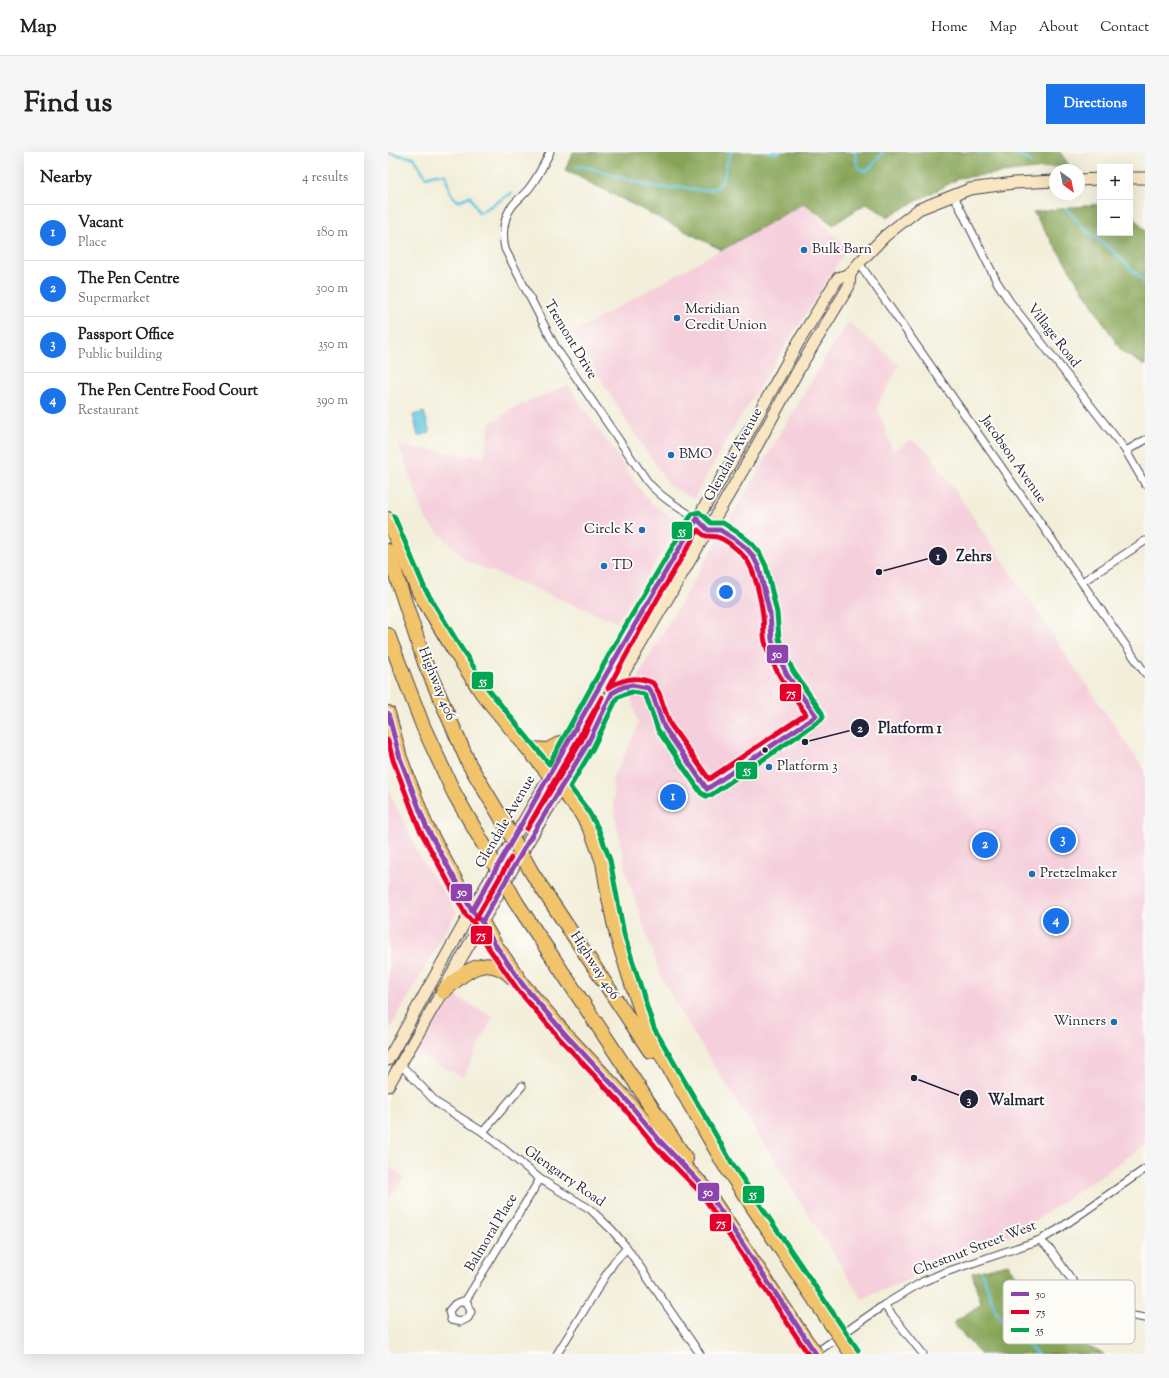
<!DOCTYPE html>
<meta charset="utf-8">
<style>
body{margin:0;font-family:"Sorts Mill Goudy",serif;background:#f6f6f6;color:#202124}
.controls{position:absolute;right:12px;top:12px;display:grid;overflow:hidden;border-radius:0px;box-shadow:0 4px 16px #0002}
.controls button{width:36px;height:36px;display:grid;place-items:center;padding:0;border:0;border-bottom:1px solid #e0e0e0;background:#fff;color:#202124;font:20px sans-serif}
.compass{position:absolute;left:661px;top:12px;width:36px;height:36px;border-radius:50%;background:#fff;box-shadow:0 4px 16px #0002;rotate:147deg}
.you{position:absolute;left:338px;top:440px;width:14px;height:14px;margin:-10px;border:3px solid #fff;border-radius:50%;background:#1a73e8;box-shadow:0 0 0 6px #1a73e833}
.badge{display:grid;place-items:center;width:26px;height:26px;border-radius:50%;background:#1a73e8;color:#fff;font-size:13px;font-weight:700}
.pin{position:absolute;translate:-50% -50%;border:2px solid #fff;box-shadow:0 1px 4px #0006}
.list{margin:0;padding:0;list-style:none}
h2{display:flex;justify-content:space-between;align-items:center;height:52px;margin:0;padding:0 16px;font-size:17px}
h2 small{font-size:13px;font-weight:400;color:#757577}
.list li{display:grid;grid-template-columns:26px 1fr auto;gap:12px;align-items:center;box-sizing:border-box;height:56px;padding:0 16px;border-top:1px solid #e0e0e0}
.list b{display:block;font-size:15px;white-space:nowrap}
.list p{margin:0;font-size:13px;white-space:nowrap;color:#757577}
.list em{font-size:13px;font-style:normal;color:#757577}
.map{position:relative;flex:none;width:757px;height:1202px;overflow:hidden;border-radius:0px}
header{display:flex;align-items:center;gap:24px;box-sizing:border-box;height:56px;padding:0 20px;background:#fff;border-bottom:1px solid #e0e0e0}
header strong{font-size:19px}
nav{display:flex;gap:22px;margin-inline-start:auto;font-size:14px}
.intro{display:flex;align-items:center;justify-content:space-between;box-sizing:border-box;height:96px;padding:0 24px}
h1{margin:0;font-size:28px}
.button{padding:10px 18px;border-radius:0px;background:#1a73e8;color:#fff;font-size:14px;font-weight:700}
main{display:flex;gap:24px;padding:0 24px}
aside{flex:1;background:#fff;border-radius:0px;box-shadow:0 4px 16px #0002}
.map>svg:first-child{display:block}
.built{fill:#f5cfdb}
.forest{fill:#86a456;stroke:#546348}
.water{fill:#61c6de;stroke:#42748c}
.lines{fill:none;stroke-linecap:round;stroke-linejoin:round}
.stream{stroke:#61c6de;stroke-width:2.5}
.street-casing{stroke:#414153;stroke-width:9}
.secondary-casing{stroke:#414153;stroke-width:13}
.highway-casing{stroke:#414153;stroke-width:16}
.street{stroke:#fff;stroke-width:7}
.secondary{stroke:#f9e7c3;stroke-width:11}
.highway{stroke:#f1c36a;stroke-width:14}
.highway-bridge-casing{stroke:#414153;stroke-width:16;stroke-linecap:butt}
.highway-bridge{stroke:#f1c36a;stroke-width:14}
.bus-1-casing{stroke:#fdfcf7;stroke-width:8}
.bus-2-casing{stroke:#fdfcf7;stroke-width:8}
.bus-3-casing{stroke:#fdfcf7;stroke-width:8}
.bus-1{stroke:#8e44ad;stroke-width:5}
.bus-2{stroke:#e4002b;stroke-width:5}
.bus-3{stroke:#00a651;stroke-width:5}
.poi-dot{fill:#1f6fb2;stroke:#fdfcf7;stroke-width:1.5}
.bus-dot{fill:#22223b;stroke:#fdfcf7;stroke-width:1.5}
.labels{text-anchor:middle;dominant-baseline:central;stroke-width:4;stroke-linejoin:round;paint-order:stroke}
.poi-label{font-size:14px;fill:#22223b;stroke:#fdfcf7;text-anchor:start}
.street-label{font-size:14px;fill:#22223b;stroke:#fdfcf7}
.key{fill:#fdfcf7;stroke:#bbbbbf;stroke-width:1}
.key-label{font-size:11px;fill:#22223b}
.leader{fill:none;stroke:#22223b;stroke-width:1.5}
.callout-dot{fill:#22223b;stroke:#fdfcf7;stroke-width:1.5}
.mark-label{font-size:12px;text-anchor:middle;font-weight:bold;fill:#fff}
.callout-label{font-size:15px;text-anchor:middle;font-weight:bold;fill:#22223b;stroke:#fdfcf7;stroke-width:4;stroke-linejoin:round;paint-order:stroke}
.line-badge{stroke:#fdfcf7;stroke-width:1.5}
.badge-label{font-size:11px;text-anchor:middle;font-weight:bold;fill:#fff}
</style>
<header>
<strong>Map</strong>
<nav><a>Home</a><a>Map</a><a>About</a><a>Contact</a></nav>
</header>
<div class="intro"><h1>Find us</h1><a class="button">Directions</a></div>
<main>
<aside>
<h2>Nearby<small>4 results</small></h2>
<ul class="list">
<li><span class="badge">1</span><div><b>Vacant</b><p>Place</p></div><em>180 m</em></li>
<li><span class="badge">2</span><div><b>The Pen Centre</b><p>Supermarket</p></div><em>300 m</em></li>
<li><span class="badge">3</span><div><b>Passport Office</b><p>Public building</p></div><em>350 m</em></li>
<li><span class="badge">4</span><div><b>The Pen Centre Food Court</b><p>Restaurant</p></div><em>390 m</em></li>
</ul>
</aside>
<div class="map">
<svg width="757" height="1202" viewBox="0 0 757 1202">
<rect width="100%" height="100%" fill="#fdfcf7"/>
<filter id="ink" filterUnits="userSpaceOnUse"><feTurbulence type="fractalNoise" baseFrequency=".025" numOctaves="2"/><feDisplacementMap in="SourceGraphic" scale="8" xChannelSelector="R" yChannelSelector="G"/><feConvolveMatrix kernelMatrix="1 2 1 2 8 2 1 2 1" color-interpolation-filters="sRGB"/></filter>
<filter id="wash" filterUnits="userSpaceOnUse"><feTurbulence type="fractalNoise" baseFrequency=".012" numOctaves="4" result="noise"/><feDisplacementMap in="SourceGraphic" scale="16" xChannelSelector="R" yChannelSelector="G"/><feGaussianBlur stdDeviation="0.9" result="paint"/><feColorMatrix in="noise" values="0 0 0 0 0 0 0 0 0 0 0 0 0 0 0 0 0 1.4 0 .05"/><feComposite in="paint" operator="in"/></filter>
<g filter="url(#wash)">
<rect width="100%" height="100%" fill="#f2eed9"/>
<g class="built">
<path d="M 416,51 L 459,96 L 342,282 L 306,347 L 281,333 L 239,270 L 184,181 Z"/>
<path d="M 460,170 L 511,213 L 489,255 L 505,299 L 523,288 L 541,300 L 757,619 L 757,993 L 631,1080 L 474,1147 L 292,860 L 273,825 L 240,727 L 227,665 L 224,628 L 247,581 L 250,571 L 242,542 L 263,501 L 440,201 Z"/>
<path d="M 180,233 L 262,351 L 293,371 L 229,470 L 79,409 L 37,367 L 11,294 L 96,305 L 102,271 L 125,256 Z"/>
<path d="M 0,637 L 35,711 L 69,759 L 3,875 L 0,873 Z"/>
<path d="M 65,843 L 105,865 L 75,925 L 28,902 Z"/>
<path d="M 0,1014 L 16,1026 L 0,1047 Z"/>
</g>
<g class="forest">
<path d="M 185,0 L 672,0 L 681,13 L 572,26 L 499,65 L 479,51 L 445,73 L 416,51 L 334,98 L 177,18 Z"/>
<path d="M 712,52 L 712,81 L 742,81 L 742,60 L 757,79 L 757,214 L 734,200 L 645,60 Z"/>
<path d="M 620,1112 L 670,1181 L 716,1202 L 592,1202 L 565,1171 L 593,1152 L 584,1121 Z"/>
</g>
<path class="water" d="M 36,260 L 42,281 L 30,284 L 25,263 Z"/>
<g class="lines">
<g class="stream">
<path d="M 379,0 L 389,1 L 391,0"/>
<path d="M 467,0 C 468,8 468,18 478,19 L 483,15 L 495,0"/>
<path d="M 589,0 L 591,1 L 606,0"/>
<path d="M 624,0 L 641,8 L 643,11"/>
<path d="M 0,1 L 26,6 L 38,25 L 48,22 L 58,23 C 60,34 60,41 70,49 L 82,44 L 91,61 L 124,41"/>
<path d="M 188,14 C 203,14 218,22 232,25 C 246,29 267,36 280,36 C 284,36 289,35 293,35 C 305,36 324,44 333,31 C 339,23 336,10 344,0"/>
<path d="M 678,56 L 694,75 L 724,98 L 757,130"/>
<path d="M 594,1121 L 609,1162 L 615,1169 L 629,1175 L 634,1179 L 637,1190 L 649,1202"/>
</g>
</g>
</g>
<g filter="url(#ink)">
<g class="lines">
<g class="street-casing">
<g id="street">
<path d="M 162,0 C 156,12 150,25 142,35 C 137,42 130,47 125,53 C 115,65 114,83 117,97 L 168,196 L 259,329 C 272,345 291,356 309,367"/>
<path d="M 566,44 L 609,130 L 622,150 L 738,299 L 757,332"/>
<path d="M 471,111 L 757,521"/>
<path d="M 738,299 L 757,288"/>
<path d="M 694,430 L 757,389"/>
<path d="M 13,913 L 49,951 L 95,980 L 152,1027 L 202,1057 L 224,1078 L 239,1096 L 312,1202"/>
<path d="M 95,980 L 134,934"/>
<path d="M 652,1088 L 663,1098 L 697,1147 L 706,1155 L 717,1159 L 757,1166"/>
<path d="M 78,1148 L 83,1160 L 80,1166 L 72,1170 L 63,1168 L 61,1159 L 67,1152 L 78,1148 L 152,1027"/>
<path d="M 496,1153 L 535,1202"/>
<path d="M 169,1202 L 226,1110 L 239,1096"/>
<path d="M 426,1202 L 496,1153 L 534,1130 L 555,1121 L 652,1088 L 671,1077 L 757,1017"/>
</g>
</g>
<g class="secondary-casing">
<g id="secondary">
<path d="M 742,26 L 757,26"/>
<path d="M 691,28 L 712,27"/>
<path d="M 0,908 L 76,772 L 162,624 L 264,442 L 347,304 L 411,189 L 450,126 L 462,122 L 471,111 L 497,84 L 531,57 L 582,37 L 626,31 L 667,29"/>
<path d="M 0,934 L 144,683 L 199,593 L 224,541 L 361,308 L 412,215 L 461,134 L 462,122"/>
</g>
</g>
<g class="highway-casing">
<g id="highway">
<path d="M 0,367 L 31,440 L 66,498 L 94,541 L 193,661 L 204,680 L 215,710 L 221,746 L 229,784 L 242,826 L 260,879 L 338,1015"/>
<path d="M 0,399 L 37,511 L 81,612 L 114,667"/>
<path d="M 0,483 L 35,574 L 66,641 L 97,695"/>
<path d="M 0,561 L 12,606 L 38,674 L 84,759 L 94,770 L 106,791 L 135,833 L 177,882 L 236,945 L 273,990 L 318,1037"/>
<path d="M 137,591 L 144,597 L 160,598 L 184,585"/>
<path d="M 144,721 L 262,899"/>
<path d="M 128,750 L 298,1007"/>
<path d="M 55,840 C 76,820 99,799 125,826"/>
<path d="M 333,1007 L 441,1169"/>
<path d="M 313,1031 L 416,1186"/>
</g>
</g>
<use href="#street" class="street"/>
<use href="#secondary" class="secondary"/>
<use href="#highway" class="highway"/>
<g class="highway-bridge-casing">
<g id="highway-bridge">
<path d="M 114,667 L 144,721"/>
<path d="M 97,695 L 128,750"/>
<path d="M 441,1169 L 464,1202"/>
<path d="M 416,1186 L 428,1202"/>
</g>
</g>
<use href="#highway-bridge" class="highway-bridge"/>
<g class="bus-1-casing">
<g id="bus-1">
<path d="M 0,561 L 12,606 L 38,674 L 84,759 L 94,770 L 106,791 L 135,833 L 177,882 L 236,945 L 273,990 L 318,1037 L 428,1202"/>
<path d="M 84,759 C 159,629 231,496 309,367 L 320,378 L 332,378 L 348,388 L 358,396 L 365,404 L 371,416 L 382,462 L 384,488 L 387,497 L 399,523 L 428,564 L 319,637 L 276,575 L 265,544 L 260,536 L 244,533 L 235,535 L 224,541 L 199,593 L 144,683 L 94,770"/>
</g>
</g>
<g class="bus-2-casing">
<g id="bus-2">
<path d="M 310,378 C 319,387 319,383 329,385 C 338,387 353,400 358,407 C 367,418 373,449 375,463 C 376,472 375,482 377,490 C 384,517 402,540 418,562 L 321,627 L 282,572 L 271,541 L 265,531 C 249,523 234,527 220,536 L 270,446 Z"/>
<path d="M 214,545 L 193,590 L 139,677 Z"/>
<path d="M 0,588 L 5,608 L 31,676 L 78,763 L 88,774 L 100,795 L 130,838 L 172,887 L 231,950 L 268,995 L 313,1041 L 420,1202"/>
<path d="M 88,767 L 123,706 L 90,763"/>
</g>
</g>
<g class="bus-3-casing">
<path id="bus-3" d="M 6,364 L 37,437 L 72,494 L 100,537 L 161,612 L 232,483 L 304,362 L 311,360 L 323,371 L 335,371 L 352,382 L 363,391 L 371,400 L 378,414 L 389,461 L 391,487 L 394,494 L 405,519 L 434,561 L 435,565 L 433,568 L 323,643 L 318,644 L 313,641 L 270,578 L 259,547 L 256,542 L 244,540 L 237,542 L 229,546 L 205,596 L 182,635 L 199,657 L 210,676 L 222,708 L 236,782 L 266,876 L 344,1011 L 470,1198"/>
</g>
<use href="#bus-1" class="bus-1"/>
<use href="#bus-2" class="bus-2"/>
<use href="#bus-3" class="bus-3"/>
</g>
</g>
<g class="poi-dot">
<circle cx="416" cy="98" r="4"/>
<circle cx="289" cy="166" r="4"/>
<circle cx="283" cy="303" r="4"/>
<circle cx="254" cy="378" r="4"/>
<circle cx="216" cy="414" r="4"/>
<circle cx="381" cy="615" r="4"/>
<circle cx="644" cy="722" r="4"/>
<circle cx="726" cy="870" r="4"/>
</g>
<circle class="bus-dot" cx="377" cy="598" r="3.5"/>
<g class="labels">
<g class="poi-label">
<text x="424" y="98">Bulk Barn</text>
<text x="297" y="158">Meridian<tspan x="297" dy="16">Credit Union</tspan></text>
<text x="291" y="303">BMO</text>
<text x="246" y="378" text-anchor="end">Circle K</text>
<text x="224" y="414">TD</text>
<text x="389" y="615">Platform 3</text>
<text x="652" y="722">Pretzelmaker</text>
<text x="718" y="870" text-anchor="end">Winners</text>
</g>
<g class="street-label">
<text transform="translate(665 184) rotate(52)">Village Road</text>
<text transform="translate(182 188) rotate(59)">Tremont Drive</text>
<text transform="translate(346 303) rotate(-61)">Glendale Avenue</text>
<text transform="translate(625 308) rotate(55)">Jacobson Avenue</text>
<text transform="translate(48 532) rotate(68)">Highway 406</text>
<text transform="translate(118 670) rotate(-60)">Glendale Avenue</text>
<text transform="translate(206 814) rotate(57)">Highway 406</text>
<text transform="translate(176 1025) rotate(35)">Glengarry Road</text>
<text transform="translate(104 1081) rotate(-59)">Balmoral Place</text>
<text transform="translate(587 1097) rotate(-21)">Chestnut Street West</text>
</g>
</g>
<rect x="615" y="1128" width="132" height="64" rx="6" class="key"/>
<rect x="623" y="1140" width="18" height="4" fill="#8e44ad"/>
<rect x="623" y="1158" width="18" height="4" fill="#e4002b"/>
<rect x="623" y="1176" width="18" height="4" fill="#00a651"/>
<g class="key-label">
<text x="648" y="1146">50</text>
<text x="648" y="1164">75</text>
<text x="648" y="1182">55</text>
</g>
<path class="leader" d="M491 420L550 404M417 590L472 576M526 926L581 947"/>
<g class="callout-dot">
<circle cx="491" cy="420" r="4"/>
<circle cx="417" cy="590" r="4"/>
<circle cx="526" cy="926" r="4"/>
<circle cx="550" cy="404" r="10"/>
<circle cx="472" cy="576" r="10"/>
<circle cx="581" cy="947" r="10"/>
</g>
<g class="mark-label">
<text x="550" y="408">1</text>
<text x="472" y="580">2</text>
<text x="581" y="952">3</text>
</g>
<g class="callout-label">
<text x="586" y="409">Zehrs</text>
<text x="522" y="581">Platform 1</text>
<text x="628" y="953">Walmart</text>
</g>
<g class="line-badge">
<rect x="283" y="369" width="22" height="19" rx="4" fill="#00a651"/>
<rect x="378" y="492" width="23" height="20" rx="4" fill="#8e44ad"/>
<rect x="83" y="519" width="23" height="19" rx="4" fill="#00a651"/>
<rect x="391" y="531" width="23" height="19" rx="4" fill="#e4002b"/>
<rect x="347" y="609" width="23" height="19" rx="4" fill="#00a651"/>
<rect x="62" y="731" width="23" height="19" rx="4" fill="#8e44ad"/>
<rect x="82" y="773" width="23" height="20" rx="4" fill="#e4002b"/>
<rect x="309" y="1030" width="23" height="20" rx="4" fill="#8e44ad"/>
<rect x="354" y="1033" width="23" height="19" rx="4" fill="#00a651"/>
<rect x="321" y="1061" width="23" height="19" rx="4" fill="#e4002b"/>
</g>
<g class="badge-label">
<text x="294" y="383">55</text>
<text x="389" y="506">50</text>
<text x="95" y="533">55</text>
<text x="403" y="545">75</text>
<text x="359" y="622">55</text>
<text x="74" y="744">50</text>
<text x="93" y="787">75</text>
<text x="320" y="1044">50</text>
<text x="365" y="1046">55</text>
<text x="333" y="1075">75</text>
</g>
</svg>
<div class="controls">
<button>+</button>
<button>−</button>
</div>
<svg class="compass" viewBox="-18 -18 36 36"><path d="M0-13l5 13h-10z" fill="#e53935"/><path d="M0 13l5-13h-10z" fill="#757577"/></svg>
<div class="you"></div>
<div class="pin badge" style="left:285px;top:645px">1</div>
<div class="pin badge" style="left:597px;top:693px">2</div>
<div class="pin badge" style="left:675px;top:688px">3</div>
<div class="pin badge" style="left:668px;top:769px">4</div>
</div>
</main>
